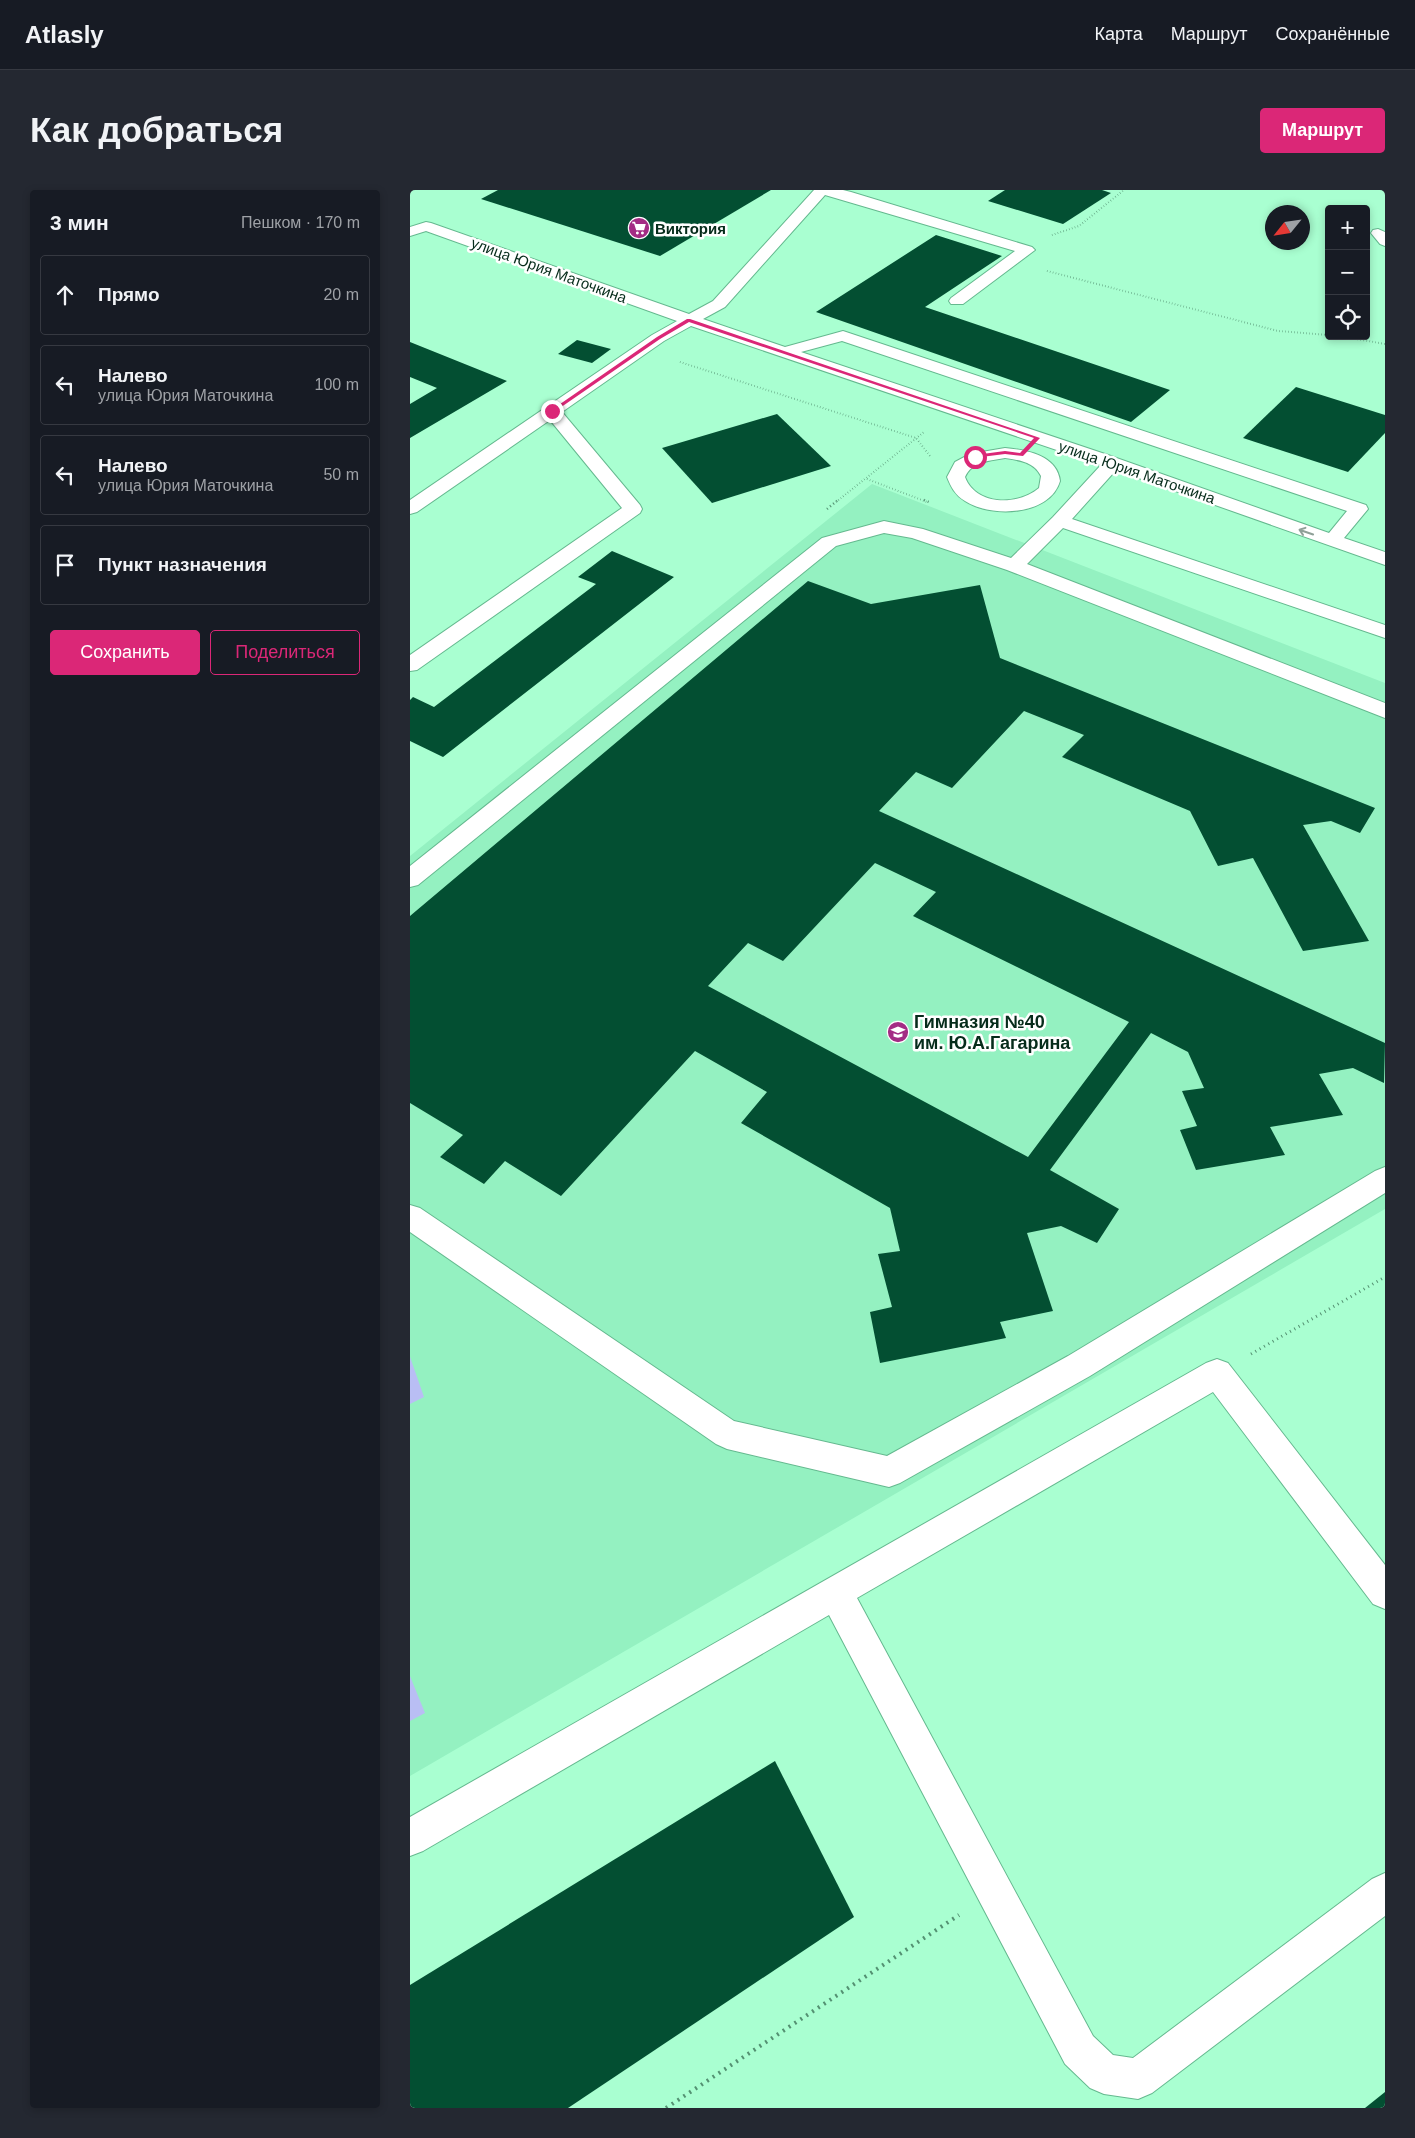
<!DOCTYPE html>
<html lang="ru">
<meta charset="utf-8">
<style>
body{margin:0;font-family:Helvetica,sans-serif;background:#242831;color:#f1f3f6}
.controls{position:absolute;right:15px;top:15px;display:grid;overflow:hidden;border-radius:5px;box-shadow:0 2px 8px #0003}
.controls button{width:45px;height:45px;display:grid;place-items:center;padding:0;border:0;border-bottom:1px solid #363941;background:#171b24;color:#f1f3f6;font:25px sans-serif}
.compass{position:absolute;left:855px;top:15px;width:45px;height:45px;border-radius:50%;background:#171b24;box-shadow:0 2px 8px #0003;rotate:240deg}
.stop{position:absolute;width:15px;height:15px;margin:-11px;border:4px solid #db2777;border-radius:50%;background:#fff}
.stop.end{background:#db2777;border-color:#fff;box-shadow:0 1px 5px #0008}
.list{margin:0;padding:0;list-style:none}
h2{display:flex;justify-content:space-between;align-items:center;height:65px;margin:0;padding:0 20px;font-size:21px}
h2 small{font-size:16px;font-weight:400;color:#9ea1a6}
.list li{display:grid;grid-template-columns:32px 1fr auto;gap:15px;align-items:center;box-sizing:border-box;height:80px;margin:0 10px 10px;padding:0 10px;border:1px solid #363941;border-radius:5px}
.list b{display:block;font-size:19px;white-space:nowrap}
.list p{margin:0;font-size:16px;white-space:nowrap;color:#9ea1a6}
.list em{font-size:16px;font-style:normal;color:#9ea1a6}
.actions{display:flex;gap:10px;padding:15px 20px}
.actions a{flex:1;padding:11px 0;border:1px solid #db2777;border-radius:5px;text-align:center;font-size:18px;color:#db2777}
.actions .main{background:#db2777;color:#fff}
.icon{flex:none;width:28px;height:28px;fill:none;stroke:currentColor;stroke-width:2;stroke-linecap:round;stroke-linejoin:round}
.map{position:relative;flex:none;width:975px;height:1918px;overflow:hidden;border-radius:5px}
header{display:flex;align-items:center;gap:30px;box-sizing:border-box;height:70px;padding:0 25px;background:#171b24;border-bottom:1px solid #363941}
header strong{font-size:24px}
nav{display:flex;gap:28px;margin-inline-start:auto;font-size:18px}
.intro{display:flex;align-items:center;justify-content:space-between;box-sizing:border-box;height:120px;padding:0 30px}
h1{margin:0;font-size:35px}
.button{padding:12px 22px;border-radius:5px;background:#db2777;color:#fff;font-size:18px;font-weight:700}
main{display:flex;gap:30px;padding:0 30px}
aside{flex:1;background:#171b24;border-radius:5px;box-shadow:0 2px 8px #0003}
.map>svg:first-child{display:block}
.built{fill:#94f1c1}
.green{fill:#b9bef4}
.building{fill:#034f32;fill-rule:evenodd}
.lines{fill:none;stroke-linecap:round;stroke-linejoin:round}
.minor-casing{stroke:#65b98f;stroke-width:2}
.path-far3{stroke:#549172;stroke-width:2;stroke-dasharray:0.5 2.5;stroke-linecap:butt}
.path-far2{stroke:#549172;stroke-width:2.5;stroke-dasharray:1 3;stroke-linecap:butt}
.path-far1{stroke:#549172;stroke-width:3;stroke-dasharray:1 4;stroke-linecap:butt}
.path{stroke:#549172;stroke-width:4;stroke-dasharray:2 5;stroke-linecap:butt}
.minor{fill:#fff;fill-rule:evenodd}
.oneway{stroke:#8fa098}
.route{fill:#db2777}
.labels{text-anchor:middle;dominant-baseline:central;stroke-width:5;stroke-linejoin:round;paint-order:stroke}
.far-poi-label{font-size:15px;font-weight:bold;fill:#062c1b;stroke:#fff;text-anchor:start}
.far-street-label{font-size:15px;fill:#062c1b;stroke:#fff}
.poi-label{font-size:18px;font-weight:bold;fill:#062c1b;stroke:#fff;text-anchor:start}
</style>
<header>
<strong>Atlasly</strong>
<nav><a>Карта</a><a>Маршрут</a><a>Сохранённые</a></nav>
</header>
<div class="intro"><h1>Как добраться</h1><a class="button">Маршрут</a></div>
<main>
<aside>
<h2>3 мин<small>Пешком · 170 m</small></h2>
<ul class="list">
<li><svg class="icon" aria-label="ahead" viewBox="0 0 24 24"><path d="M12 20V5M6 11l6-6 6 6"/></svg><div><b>Прямо</b></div><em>20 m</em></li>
<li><svg class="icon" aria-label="left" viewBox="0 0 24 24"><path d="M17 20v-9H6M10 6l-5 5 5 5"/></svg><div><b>Налево</b><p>улица Юрия Маточкина</p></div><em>100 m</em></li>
<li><svg class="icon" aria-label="left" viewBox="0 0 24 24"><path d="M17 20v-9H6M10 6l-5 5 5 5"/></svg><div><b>Налево</b><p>улица Юрия Маточкина</p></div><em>50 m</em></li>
<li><svg class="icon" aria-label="arrive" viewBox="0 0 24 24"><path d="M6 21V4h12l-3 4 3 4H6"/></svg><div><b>Пункт назначения</b></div></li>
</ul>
<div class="actions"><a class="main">Сохранить</a><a>Поделиться</a></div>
</aside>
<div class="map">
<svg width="975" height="1918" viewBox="0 0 975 1918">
<rect width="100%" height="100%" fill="#a9ffd1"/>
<path class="built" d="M 462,294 L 975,493 L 975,1019 L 0,1586 L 0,666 Z"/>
<g class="green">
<path d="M 0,1167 L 14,1207 L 0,1214 Z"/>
<path d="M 0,1486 L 15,1523 L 0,1531 Z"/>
</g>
<g class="building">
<path d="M 88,0 L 361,0 L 250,66 L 71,9 Z"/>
<path d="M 595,0 L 692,0 L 701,3 L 653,34 L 578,11 Z"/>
<path d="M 526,45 L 592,66 L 515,117 L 760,200 L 721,232 L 406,122 Z"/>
<path d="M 167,150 L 201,159 L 182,173 L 148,164 Z"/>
<path d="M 0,152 L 97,191 L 0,248 L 0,214 L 27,198 L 0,187 Z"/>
<path d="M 886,197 L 975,225 L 975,243 L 938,282 L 833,248 Z"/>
<path d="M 367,224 L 421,276 L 302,313 L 252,258 Z"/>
<path d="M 202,361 L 264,387 L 33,567 L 0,551 L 0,510 L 3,507 L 24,517 L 186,394 L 168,387 Z"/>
<path d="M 398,391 L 461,414 L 570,395 L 590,468 L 965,618 L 950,643 L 921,631 L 893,635 L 959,751 L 893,761 L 843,668 L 808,676 L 780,621 L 652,567 L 674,545 L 614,521 L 542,598 L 506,582 L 469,621 L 975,853 L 974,893 L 943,878 L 909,884 L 933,925 L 860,937 L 875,965 L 786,980 L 770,940 L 787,936 L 772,901 L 794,898 L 778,862 L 741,843 L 640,980 L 709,1019 L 687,1053 L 651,1036 L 617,1043 L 643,1121 L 590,1132 L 596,1148 L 470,1173 L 460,1122 L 482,1117 L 468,1064 L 490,1061 L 480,1018 L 331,933 L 357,902 L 285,861 L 151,1006 L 95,971 L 74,994 L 30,967 L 53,945 L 0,913 L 0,726 ZM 465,673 L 526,702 L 503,726 L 719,832 L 618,967 L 298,796 L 338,753 L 373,771 Z"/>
<path d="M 365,1571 L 444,1727 L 158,1918 L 0,1918 L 0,1795 Z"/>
<path d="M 975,1902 L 975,1918 L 955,1918 Z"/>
</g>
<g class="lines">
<g class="minor-casing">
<g id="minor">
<path d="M 404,0 L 433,0 L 441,2 L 622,57 L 625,60 L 553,114 L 541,114 L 539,111 L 541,108 L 605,61 L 415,5 L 315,117 L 293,129 L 375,157 L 433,141 L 439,143 L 956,315 L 958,319 L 934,348 L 975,362 L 975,375 L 706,280 L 662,329 L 975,435 L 975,448 L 653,338 L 617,374 L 975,513 L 975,528 L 597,380 L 502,348 L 474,343 L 426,356 L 8,695 L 0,697 L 0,676 L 412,348 L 474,331 L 513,339 L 601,368 L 643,327 L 691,275 L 281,136 L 254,151 L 152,222 L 230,315 L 232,319 L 230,323 L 7,480 L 0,481 L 0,465 L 212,318 L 140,230 L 7,322 L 0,324 L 0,310 L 242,145 L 267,131 L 16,41 L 0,46 L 0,37 L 16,32 L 21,33 L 279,124 L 303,111 ZM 432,151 L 937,321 L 919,343 L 698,265 L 391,162 Z"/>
<path d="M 968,39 L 975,42 L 975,56 L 970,54 L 961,43 L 963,40 Z"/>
<path d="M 595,258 C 616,260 647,265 650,291 C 640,326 581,328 555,311 C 545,305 541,297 537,287 L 545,272 L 560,264 ZM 595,268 C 609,270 624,272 631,286 L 629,298 C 608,316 566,316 555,287 C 562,271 580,271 595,268 Z"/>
<path d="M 975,977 L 975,1003 L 680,1186 L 490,1293 L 479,1297 L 317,1259 L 306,1254 L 0,1042 L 0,1015 L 10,1018 L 324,1231 L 477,1266 L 658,1166 L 965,981 Z"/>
<path d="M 807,1169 L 818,1173 L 975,1375 L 975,1419 L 963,1414 L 803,1202 L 447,1408 L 683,1846 L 703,1865 L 723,1868 L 962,1689 L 975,1683 L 975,1726 L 742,1903 L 728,1909 L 694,1904 L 680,1898 L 655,1874 L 419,1425 L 13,1661 L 0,1666 L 0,1627 L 796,1173 Z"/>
</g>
</g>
<g class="path-far3">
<path d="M 642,45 L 669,36 L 714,0"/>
<path d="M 637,81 L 868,141 L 919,145"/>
<path d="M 930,146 L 975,154"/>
<path d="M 270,172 L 506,248 L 520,266"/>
<path d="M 457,289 L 517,312"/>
<path d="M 426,312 L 514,242"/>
</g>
<g class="path-far2">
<path d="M 514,310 L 521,313"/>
<path d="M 417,319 L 428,310"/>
</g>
<path class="path-far1" d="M 841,1164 L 975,1087"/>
<path class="path" d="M 256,1918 L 549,1725"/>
<use href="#minor" class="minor"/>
</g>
<defs><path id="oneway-shaft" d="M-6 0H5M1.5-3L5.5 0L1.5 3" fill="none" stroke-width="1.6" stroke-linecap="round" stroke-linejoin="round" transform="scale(1.25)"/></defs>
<use class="oneway" href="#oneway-shaft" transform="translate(896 342) rotate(-161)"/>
<path class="route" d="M 277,129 L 280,129 L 630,248 L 613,266 L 595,264 L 563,268 L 565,265 L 595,261 L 610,263 L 624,248 L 279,132 L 250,149 L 144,222 L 140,221 L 247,147 Z"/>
<defs>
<g id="supermarket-disc" transform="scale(1.125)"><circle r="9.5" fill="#a32c84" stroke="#fff"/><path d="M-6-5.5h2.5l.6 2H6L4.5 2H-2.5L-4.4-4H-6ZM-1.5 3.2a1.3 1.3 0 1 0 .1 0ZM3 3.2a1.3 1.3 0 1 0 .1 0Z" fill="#fff"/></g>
<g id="school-disc" transform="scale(1.125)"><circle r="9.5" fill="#a32c84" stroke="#fff"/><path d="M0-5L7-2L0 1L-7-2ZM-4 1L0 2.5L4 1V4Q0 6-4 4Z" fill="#fff"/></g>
</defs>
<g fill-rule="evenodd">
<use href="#supermarket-disc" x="229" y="38"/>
<use href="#school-disc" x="488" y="842"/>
</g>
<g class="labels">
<g class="far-poi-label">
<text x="245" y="38">Виктория</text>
</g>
<g class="far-street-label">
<text transform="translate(139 80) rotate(20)">улица Юрия Маточкина</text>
<text transform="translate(727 282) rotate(19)">улица Юрия Маточкина</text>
</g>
<g class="poi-label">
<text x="504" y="832">Гимназия №40<tspan x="504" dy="21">им. Ю.А.Гагарина</tspan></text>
</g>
</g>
</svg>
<div class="controls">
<button>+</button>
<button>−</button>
<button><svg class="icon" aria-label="locate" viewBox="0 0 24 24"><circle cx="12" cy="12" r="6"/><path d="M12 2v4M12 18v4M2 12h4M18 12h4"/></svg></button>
</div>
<svg class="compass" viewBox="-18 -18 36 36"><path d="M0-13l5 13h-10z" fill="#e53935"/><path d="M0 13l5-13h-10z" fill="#9ea1a6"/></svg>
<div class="stop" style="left:565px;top:267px"></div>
<div class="stop end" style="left:142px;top:221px"></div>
</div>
</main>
